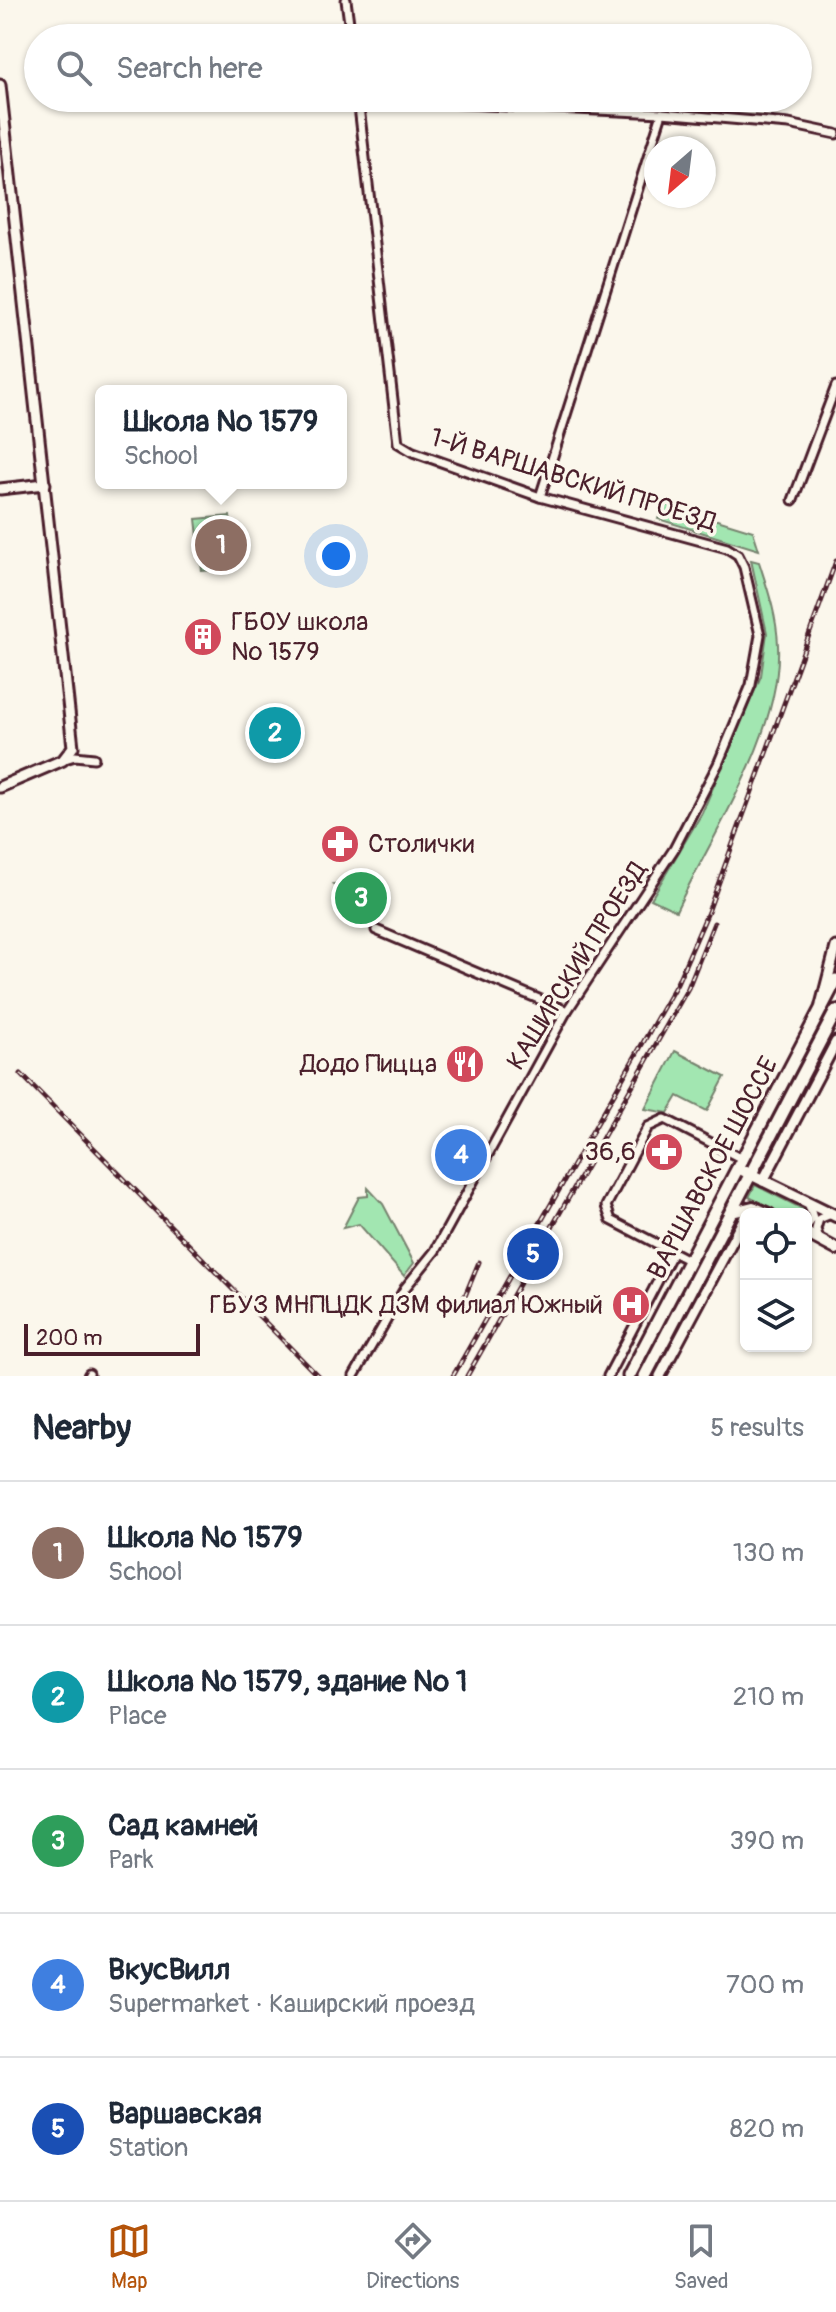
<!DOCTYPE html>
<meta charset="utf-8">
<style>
body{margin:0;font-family:Pangolin,sans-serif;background:#f6f6f7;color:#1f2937}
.controls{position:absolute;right:24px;bottom:24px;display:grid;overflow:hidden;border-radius:12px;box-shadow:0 2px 6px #0004}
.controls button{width:72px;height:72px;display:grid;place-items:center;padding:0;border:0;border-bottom:2px solid #e0e1e3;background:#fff;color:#1f2937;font:40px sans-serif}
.compass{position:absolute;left:644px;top:136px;width:72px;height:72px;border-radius:50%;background:#fff;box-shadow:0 2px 6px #0004;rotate:208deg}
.scale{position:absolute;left:24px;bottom:20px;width:176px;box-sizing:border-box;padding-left:8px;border:4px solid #4a1f2b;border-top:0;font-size:22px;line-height:28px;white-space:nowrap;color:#4a1f2b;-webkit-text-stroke:6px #fbf7ec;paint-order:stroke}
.you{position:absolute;left:336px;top:556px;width:28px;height:28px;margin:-20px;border:6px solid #fff;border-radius:50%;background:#1a73e8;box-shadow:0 0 0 12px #1a73e833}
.badge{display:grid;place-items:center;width:52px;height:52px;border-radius:50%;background:#b45309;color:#fff;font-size:26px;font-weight:700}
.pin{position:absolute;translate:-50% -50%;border:4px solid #fff;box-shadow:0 2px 8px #0006}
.popup{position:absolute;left:95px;top:385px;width:252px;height:104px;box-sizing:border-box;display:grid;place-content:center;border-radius:12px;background:#fff;filter:drop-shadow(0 2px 6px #0005);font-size:26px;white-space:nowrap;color:#747a83}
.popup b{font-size:30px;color:#1f2937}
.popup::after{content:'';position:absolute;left:50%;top:100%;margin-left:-16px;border:16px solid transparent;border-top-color:#fff}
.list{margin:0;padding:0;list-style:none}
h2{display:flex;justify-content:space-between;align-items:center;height:104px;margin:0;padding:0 32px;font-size:34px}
h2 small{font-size:26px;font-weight:400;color:#747a83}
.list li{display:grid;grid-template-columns:52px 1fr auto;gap:24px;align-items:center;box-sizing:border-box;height:144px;padding:0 32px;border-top:2px solid #e0e1e3}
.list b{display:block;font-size:30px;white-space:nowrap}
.list p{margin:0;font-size:26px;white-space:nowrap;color:#747a83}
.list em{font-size:26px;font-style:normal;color:#747a83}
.icon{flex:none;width:44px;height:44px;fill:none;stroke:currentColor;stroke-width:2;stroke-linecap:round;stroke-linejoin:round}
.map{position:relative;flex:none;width:836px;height:1376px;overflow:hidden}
.search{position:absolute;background:#fff;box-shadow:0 2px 6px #0004;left:24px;right:24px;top:24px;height:88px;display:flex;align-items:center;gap:20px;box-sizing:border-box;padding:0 28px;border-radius:44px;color:#747a83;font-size:30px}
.sheet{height:824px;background:#fff}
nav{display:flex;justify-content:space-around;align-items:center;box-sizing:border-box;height:112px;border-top:2px solid #e0e1e3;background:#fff;font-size:22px;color:#747a83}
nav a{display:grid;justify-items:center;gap:4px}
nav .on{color:#b45309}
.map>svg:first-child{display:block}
.green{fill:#a2e6b1;stroke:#76826e;stroke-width:2}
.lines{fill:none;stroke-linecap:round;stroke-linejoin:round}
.minor-casing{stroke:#4a1f2b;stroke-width:13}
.tertiary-casing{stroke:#4a1f2b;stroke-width:15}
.secondary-casing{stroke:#4a1f2b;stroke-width:16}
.primary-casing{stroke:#4a1f2b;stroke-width:17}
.minor{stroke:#fbf7ec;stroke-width:7}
.tertiary{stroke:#fbf7ec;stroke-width:9}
.secondary{stroke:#fbf7ec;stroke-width:10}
.primary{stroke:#fbf7ec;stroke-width:11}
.rail-casing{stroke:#4a1f2b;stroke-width:5}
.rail{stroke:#fbf7ec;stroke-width:2;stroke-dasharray:6;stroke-linecap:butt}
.labels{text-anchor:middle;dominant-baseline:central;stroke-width:7;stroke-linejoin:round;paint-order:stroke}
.street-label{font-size:26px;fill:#4a1f2b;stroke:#fbf7ec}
.poi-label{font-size:26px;fill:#4a1f2b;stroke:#fbf7ec;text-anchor:end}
</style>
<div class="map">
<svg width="836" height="1376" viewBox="0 0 836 1376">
<rect width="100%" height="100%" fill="#fbf7ec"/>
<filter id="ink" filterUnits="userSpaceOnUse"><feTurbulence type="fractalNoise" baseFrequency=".0125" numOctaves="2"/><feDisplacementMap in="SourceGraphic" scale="16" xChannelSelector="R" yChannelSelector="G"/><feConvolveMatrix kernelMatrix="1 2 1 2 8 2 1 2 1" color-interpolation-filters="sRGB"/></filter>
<g filter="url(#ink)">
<g class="green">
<path d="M 665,504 L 753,531 L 759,550 L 658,519 Z"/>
<path d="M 230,516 L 235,568 L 202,571 L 196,519 Z"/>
<path d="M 751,560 L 759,562 C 768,590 777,616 778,645 C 782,733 713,833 676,911 L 651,899 L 702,813 L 761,676 L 767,633 Z"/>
<path d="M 379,881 L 370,911 L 362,912 L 333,884 Z"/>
<path d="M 675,1051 L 725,1077 L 707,1111 L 678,1096 L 668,1113 L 645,1109 Z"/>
<path d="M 755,1185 L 807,1211 L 806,1222 L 806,1214 L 782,1214 L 749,1197 Z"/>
<path d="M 368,1188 L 383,1204 L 414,1263 L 404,1276 L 359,1224 L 343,1228 L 359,1197 L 368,1196 Z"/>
</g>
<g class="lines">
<g class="minor-casing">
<g id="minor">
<path d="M 346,0 L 351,38"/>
<path d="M 358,99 L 662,113 L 789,124 L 836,134"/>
<path d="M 540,497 L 662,113"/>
<path d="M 793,500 L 836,386"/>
<path d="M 65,759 L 75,756 L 94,758"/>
<path d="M 376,930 L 567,1011"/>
<path d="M 806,1227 L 813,1218 L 808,1202"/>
<path d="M 819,1239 L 816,1229 L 819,1219 L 831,1214"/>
<path d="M 690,1261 L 611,1220 L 606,1206 L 648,1127 L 665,1119 L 742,1159"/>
<path d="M 88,1376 L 89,1374"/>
<path d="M 354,1376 L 405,1288 L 435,1251 L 565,1014 L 674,849 L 718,764 L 751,685 L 760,635 L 744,567 L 738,555 L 727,548 L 540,497 L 413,452 L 398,443 L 358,98"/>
<path d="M 608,1376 L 673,1252"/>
</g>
</g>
<g class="tertiary-casing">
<g id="tertiary">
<path d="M 0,85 L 73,747 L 63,760 L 0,787"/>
<path d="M 0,489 L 45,484"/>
<path d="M 821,1005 L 836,947"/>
<path d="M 763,1181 L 836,1042"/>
<path d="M 660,1376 L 746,1215"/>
</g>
</g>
<g class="secondary-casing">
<g id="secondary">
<path d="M 738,1168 L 836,1216"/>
<path d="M 732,1212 L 753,1207 L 769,1214"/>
<path d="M 806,1233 L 836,1249"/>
</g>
</g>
<g class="primary-casing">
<g id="primary">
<path d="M 629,1376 L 836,980"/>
<path d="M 645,1376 L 836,1011"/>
</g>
</g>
<use href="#minor" class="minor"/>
<use href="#tertiary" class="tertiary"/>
<use href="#secondary" class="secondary"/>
<use href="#primary" class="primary"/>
<g class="rail-casing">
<g id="rail">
<path d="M 21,1074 L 318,1376"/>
<path d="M 460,1308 L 479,1262"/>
<path d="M 453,1376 L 677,983 L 708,912 L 836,561"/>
<path d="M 467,1376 L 688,988 L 714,923"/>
</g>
</g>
<use href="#rail" class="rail"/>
</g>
</g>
<defs>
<g id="building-disc" transform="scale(2)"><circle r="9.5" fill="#d1495b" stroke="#fbf7ec"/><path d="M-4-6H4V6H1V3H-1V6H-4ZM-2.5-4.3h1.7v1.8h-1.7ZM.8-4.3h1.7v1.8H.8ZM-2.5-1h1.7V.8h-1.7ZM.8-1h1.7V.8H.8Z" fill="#fff"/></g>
<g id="pharmacy-disc" transform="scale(2)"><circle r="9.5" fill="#d1495b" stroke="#fbf7ec"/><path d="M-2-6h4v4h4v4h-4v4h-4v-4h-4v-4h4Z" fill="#fff"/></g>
<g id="restaurant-disc" transform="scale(2)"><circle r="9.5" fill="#d1495b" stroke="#fbf7ec"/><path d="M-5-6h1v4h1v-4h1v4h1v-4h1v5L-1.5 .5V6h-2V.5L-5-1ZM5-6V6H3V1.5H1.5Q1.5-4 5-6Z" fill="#fff"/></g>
<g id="hospital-disc" transform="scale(2)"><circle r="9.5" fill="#d1495b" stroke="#fbf7ec"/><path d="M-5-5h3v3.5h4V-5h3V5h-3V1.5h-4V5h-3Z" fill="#fff"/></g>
</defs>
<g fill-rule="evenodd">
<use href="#building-disc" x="203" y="637"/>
<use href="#pharmacy-disc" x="340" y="844"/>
<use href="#restaurant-disc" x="465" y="1064"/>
<use href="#pharmacy-disc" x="664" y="1152"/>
<use href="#hospital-disc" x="631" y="1305"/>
</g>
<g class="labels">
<g class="street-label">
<text transform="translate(573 480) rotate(17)">1-Й ВАРШАВСКИЙ ПРОЕЗД</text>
<text transform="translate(577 966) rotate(-58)">КАШИРСКИЙ ПРОЕЗД</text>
<text transform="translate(713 1168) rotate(-62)">ВАРШАВСКОЕ ШОССЕ</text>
</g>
<g class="poi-label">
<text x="231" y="622" text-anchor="start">ГБОУ школа<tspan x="231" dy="30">№ 1579</tspan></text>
<text x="368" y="844" text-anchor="start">Столички</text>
<text x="437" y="1064">Додо Пицца</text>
<text x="636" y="1152">36,6</text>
<text x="603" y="1305">ГБУЗ МНПЦДК ДЗМ филиал Южный</text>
</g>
</g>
</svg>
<div class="controls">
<button><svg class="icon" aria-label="locate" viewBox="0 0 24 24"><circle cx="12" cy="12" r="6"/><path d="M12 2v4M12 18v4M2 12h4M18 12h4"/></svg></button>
<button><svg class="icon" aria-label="layers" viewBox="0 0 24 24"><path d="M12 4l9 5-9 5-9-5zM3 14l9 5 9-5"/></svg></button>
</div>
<svg class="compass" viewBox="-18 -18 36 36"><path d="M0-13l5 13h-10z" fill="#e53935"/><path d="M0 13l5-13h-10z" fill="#747a83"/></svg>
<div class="scale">200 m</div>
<div class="you"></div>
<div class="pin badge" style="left:221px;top:545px;background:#8d6e63">1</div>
<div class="popup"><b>Школа № 1579</b>School</div>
<div class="pin badge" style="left:275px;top:733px;background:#0f9aa8">2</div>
<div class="pin badge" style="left:361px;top:898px;background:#2e9e5b">3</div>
<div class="pin badge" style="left:461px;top:1155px;background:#3f7fe0">4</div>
<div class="pin badge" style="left:533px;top:1254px;background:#1a4fb4">5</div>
<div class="search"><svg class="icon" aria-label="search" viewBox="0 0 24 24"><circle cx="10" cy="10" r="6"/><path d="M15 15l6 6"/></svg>Search here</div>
</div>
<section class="sheet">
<h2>Nearby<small>5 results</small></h2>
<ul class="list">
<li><span class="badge" style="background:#8d6e63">1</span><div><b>Школа № 1579</b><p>School</p></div><em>130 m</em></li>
<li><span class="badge" style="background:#0f9aa8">2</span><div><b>Школа № 1579, здание № 1</b><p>Place</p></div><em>210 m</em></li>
<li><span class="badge" style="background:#2e9e5b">3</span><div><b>Сад камней</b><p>Park</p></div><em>390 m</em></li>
<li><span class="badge" style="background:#3f7fe0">4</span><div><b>ВкусВилл</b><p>Supermarket · Каширский проезд</p></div><em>700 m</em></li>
<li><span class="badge" style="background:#1a4fb4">5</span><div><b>Варшавская</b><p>Station</p></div><em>820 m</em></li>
</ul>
</section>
<nav>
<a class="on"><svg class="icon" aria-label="map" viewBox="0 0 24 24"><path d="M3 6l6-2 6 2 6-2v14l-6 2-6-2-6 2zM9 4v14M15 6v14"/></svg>Map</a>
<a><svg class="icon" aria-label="directions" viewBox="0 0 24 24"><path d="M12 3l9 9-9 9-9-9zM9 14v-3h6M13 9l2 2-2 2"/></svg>Directions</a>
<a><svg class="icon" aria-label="saved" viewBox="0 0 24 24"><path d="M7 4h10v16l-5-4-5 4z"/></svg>Saved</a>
</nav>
